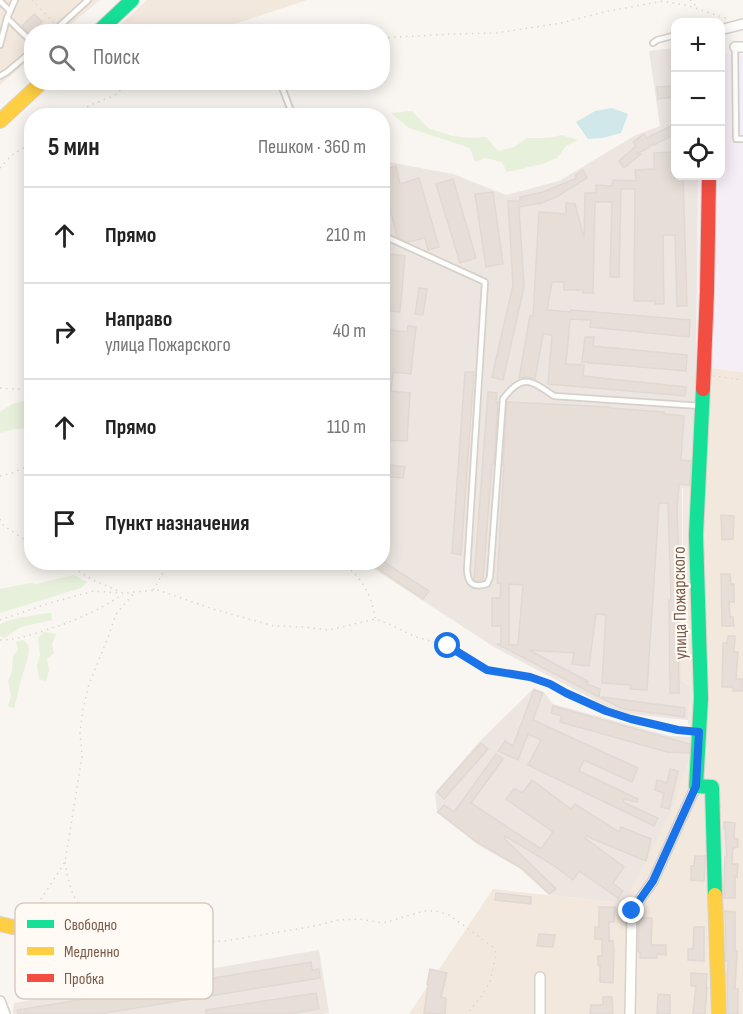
<!DOCTYPE html>
<html lang="ru">
<meta charset="utf-8">
<style>
body{margin:0;font-family:"Sofia Sans Condensed",sans-serif;background:#f2f2f2;color:#222}
.controls{position:absolute;right:18px;top:18px;display:grid;overflow:hidden;border-radius:12px;box-shadow:0 3px 15px #0003}
.controls button{width:54px;height:54px;display:grid;place-items:center;padding:0;border:0;border-bottom:2px solid #e0e0e0;background:#fff;color:#222;font:30px sans-serif}
.stop{position:absolute;width:18px;height:18px;margin:-14px;border:4px solid #1a73e8;border-radius:50%;background:#fff}
.stop.end{background:#1a73e8;border-color:#fff;box-shadow:0 2px 6px #0008}
.list{margin:0;padding:0;list-style:none}
h2{display:flex;justify-content:space-between;align-items:center;height:78px;margin:0;padding:0 24px;font-size:26px}
h2 small{font-size:20px;font-weight:400;color:#767676}
.list li{display:grid;grid-template-columns:39px 1fr auto;gap:18px;align-items:center;box-sizing:border-box;height:96px;padding:0 24px;border-top:2px solid #e0e0e0}
.list b{display:block;font-size:22px;white-space:nowrap}
.list p{margin:0;font-size:20px;white-space:nowrap;color:#767676}
.list em{font-size:20px;font-style:normal;color:#767676}
.icon{flex:none;width:33px;height:33px;fill:none;stroke:currentColor;stroke-width:2;stroke-linecap:round;stroke-linejoin:round}
.map{position:relative;flex:none;width:743px;height:1014px;overflow:hidden}
.search{position:absolute;background:#fff;box-shadow:0 3px 15px #0003;left:24px;top:24px;width:366px;height:66px;display:flex;align-items:center;gap:15px;box-sizing:border-box;padding:0 21px;border-radius:24px;color:#767676;font-size:22px}
.panel{position:absolute;background:#fff;box-shadow:0 3px 15px #0003;left:24px;top:108px;width:366px;height:462px;border-radius:24px}
.map>svg:first-child{display:block}
.residential{fill:#f2e8de}
.industrial{fill:#ede5e0}
.education{fill:#f6eef6}
.green{fill:#e7f0db}
.water{fill:#d0e8ea}
.building{fill:#e6ded7;stroke:#e2d8d2;stroke-width:1.5;fill-rule:evenodd}
.lines{fill:none;stroke-linecap:round;stroke-linejoin:round}
.lane-casing{stroke:#d7d1cb;stroke-width:8}
.street-casing{stroke:#d7d1cb;stroke-width:12}
.fast-casing{stroke:#d9d2cb;stroke-width:16}
.slow-casing{stroke:#d9d2cb;stroke-width:16}
.jam-casing{stroke:#d9d2cb;stroke-width:16}
.path{stroke:#dcd5d0;stroke-width:1.5;stroke-dasharray:1.5 4.5;stroke-linecap:butt}
.lane{stroke:#fefefd;stroke-width:4.5}
.street{stroke:#fefefd;stroke-width:9}
.fast{stroke:#16e098;stroke-width:14}
.slow{stroke:#ffcf43;stroke-width:14}
.jam{stroke:#f24e42;stroke-width:14}
.route{stroke:#1a73e8;stroke-width:8}
.labels{text-anchor:middle;dominant-baseline:central;stroke-width:4.5;stroke-linejoin:round;paint-order:stroke}
.street-label{font-size:18px;fill:#7a5c4d;stroke:#fffaf3}
.key{fill:#fffaf3;stroke:#d7cbc1;stroke-width:1.5}
.key-label{font-size:16px;fill:#7a5c4d}
</style>
<div class="map">
<svg width="743" height="1014" viewBox="0 0 743 1014">
<rect width="100%" height="100%" fill="#f9f5f0"/>
<g class="residential">
<path d="M 0,0 L 100,0 L 63,31 L 32,32 L 31,58 L 0,85 Z"/>
<path d="M 147,0 L 307,0 L 213,31 L 113,31 Z"/>
<path d="M 695,366 L 743,372 L 743,1014 L 409,1014 L 493,889 L 621,903 L 646,863 L 674,803 L 691,752 L 691,737 L 688,722 L 689,686 L 682,679 L 683,486 Z"/>
</g>
<g class="industrial">
<path d="M 675,48 L 676,176 L 699,176 L 694,488 L 682,488 L 682,680 L 690,687 L 688,720 L 619,713 L 494,647 L 365,563 L 382,562 L 383,161 L 453,174 L 506,195 L 559,181 L 636,135 L 660,126 L 649,51 Z"/>
<path d="M 534,688 L 544,692 L 553,704 L 670,736 L 691,737 L 691,753 L 672,809 L 647,861 L 622,903 L 549,895 L 519,868 L 480,846 L 437,813 L 435,793 L 479,742 Z"/>
<path d="M 319,950 L 329,1013 L 323,1014 L 13,1014 L 14,1003 Z"/>
</g>
<path class="education" d="M 721,54 L 743,54 L 743,372 L 696,366 L 698,176 L 720,176 Z"/>
<g class="green">
<path d="M 412,111 L 428,128 L 452,136 L 470,138 L 486,137 L 498,151 L 514,147 L 527,138 L 548,138 L 562,135 L 578,140 L 566,146 L 557,158 L 542,164 L 507,172 L 502,162 L 485,158 L 475,162 L 470,148 L 409,128 L 391,113 Z"/>
<path d="M 31,399 L 31,428 L 16,429 L 0,433 L 0,412 L 12,404 Z"/>
<path d="M 74,575 L 87,582 L 81,588 L 0,613 L 0,589 L 30,583 L 36,584 Z"/>
<path d="M 51,613 L 52,620 L 21,627 L 4,638 L 0,635 L 0,624 C 17,617 33,615 51,613 Z"/>
<path d="M 44,632 L 56,634 L 52,644 L 54,653 L 47,659 L 49,670 L 46,681 L 39,679 L 37,665 L 40,655 L 38,638 Z"/>
<path d="M 23,640 L 29,646 L 28,657 L 21,680 L 14,708 L 8,706 L 11,696 L 8,681 L 12,672 L 13,656 L 18,650 L 16,642 Z"/>
</g>
<path class="water" d="M 612,108 L 628,114 L 621,133 L 602,138 L 588,139 L 576,122 L 595,111 Z"/>
<g class="building">
<path d="M 34,14 L 42,22 L 30,34 L 22,26 Z"/>
<path d="M 675,86 L 675,97 L 658,99 L 657,87 Z"/>
<path d="M 675,124 L 675,134 L 654,145 L 654,143 L 648,148 L 636,154 L 641,154 L 624,168 L 619,161 L 636,146 L 633,142 L 644,134 L 647,138 Z"/>
<path d="M 675,152 L 675,176 L 683,176 L 687,306 L 677,306 L 675,235 L 663,235 L 664,304 L 655,304 L 655,301 L 634,301 L 635,189 L 621,189 L 619,277 L 610,277 L 612,202 L 595,202 L 593,293 L 583,293 L 583,290 L 564,290 L 564,282 L 552,282 L 547,310 L 571,312 L 571,310 L 690,320 L 689,337 L 590,327 L 591,320 L 570,319 L 566,364 L 584,365 L 583,376 L 686,387 L 685,396 L 548,384 L 552,335 L 543,334 L 535,379 L 528,377 L 519,378 L 530,316 L 533,316 L 539,212 L 566,214 L 566,203 L 575,204 L 584,238 L 585,193 L 596,193 L 596,185 L 612,186 L 613,180 L 636,181 L 635,170 L 654,169 L 654,153 Z"/>
<path d="M 396,166 L 400,184 L 419,178 L 439,247 L 428,250 L 425,238 L 407,242 L 397,237 L 382,177 L 382,170 Z"/>
<path d="M 583,170 L 587,178 L 558,196 L 539,204 L 539,203 L 519,207 L 524,287 L 503,380 L 492,377 L 513,285 L 508,201 L 520,201 L 520,197 L 543,192 L 577,178 L 575,175 Z"/>
<path d="M 453,179 L 476,258 L 460,263 L 436,184 Z"/>
<path d="M 493,192 L 503,264 L 486,267 L 475,194 Z"/>
<path d="M 389,254 L 405,256 L 400,312 L 383,310 Z"/>
<path d="M 419,288 L 427,289 L 423,315 L 415,314 Z"/>
<path d="M 408,326 L 416,327 L 411,374 L 393,372 L 391,391 L 410,393 L 407,441 L 382,440 L 382,329 L 407,332 Z"/>
<path d="M 585,337 L 594,337 L 593,346 L 687,355 L 686,371 L 582,362 Z"/>
<path d="M 465,372 L 474,372 L 461,555 L 452,553 Z"/>
<path d="M 488,392 L 497,393 L 496,402 L 498,402 L 494,464 L 492,464 L 483,580 L 478,581 L 474,580 Z"/>
<path d="M 507,402 L 610,407 L 610,408 L 664,412 L 664,414 L 684,416 L 681,460 L 691,461 L 690,485 L 679,484 L 677,510 L 680,594 L 678,594 L 679,693 L 670,693 L 669,600 L 671,600 L 668,503 L 659,503 L 647,690 L 630,689 L 631,685 L 602,683 L 606,615 L 596,614 L 589,666 L 572,664 L 574,653 L 529,650 L 589,682 L 583,682 L 600,689 L 599,697 L 497,644 L 501,644 L 501,626 L 492,626 L 492,598 L 500,598 L 501,584 L 497,583 L 504,465 L 503,465 ZM 509,584 L 523,585 L 518,645 L 509,645 Z"/>
<path d="M 382,464 L 405,467 L 403,478 L 382,476 Z"/>
<path d="M 721,515 L 734,516 L 733,539 L 722,540 Z"/>
<path d="M 368,562 L 384,562 L 429,591 L 423,599 Z"/>
<path d="M 721,574 L 730,574 L 731,584 L 734,584 L 734,602 L 729,602 L 730,617 L 733,617 L 734,626 L 722,626 Z"/>
<path d="M 728,636 L 735,636 L 734,652 L 738,652 L 736,679 L 742,679 L 742,691 L 733,691 L 733,687 L 722,687 L 723,643 L 727,643 Z"/>
<path d="M 534,690 L 543,693 L 533,720 L 638,768 L 632,782 L 584,760 L 579,771 L 638,799 L 637,802 L 624,799 L 623,802 L 658,818 L 654,826 L 528,765 L 541,740 L 528,734 L 518,760 L 498,751 L 505,741 L 513,746 Z"/>
<path d="M 602,697 L 685,708 L 684,717 L 623,709 L 601,698 Z"/>
<path d="M 553,706 L 690,744 L 689,753 L 667,752 L 560,722 L 562,716 L 551,713 Z"/>
<path d="M 481,743 L 488,749 L 444,799 L 437,792 Z"/>
<path d="M 496,754 L 503,759 L 471,803 L 541,849 L 553,832 L 506,799 L 514,789 L 516,790 L 516,789 L 522,793 L 532,780 L 571,809 L 575,804 L 619,832 L 621,827 L 651,839 L 646,861 L 586,836 L 585,838 L 624,867 L 613,883 L 623,891 L 618,898 L 579,871 L 573,880 L 553,865 L 505,836 L 504,838 L 556,889 L 549,894 L 523,869 L 475,841 L 438,812 L 444,805 L 454,812 Z"/>
<path d="M 670,769 L 678,771 L 669,809 L 661,807 L 664,793 L 655,790 L 657,780 L 667,783 Z"/>
<path d="M 724,822 L 735,823 L 734,839 L 738,839 L 738,847 L 733,848 L 732,864 L 738,864 L 737,877 L 735,876 L 735,898 L 724,898 L 725,857 L 727,857 L 725,829 L 724,829 Z"/>
<path d="M 695,856 L 705,856 L 704,881 L 691,880 L 691,866 L 694,866 Z"/>
<path d="M 496,893 L 531,897 L 531,904 L 495,900 Z"/>
<path d="M 599,907 L 615,907 L 614,922 L 609,922 L 609,941 L 613,941 L 614,950 L 613,983 L 600,982 L 600,965 L 598,965 L 598,956 L 602,956 L 602,939 L 595,939 L 595,927 L 599,927 Z"/>
<path d="M 725,911 L 735,912 L 735,951 L 737,951 L 735,989 L 738,989 L 738,1014 L 728,1014 L 727,976 L 728,961 L 726,961 Z"/>
<path d="M 639,918 L 652,918 L 651,945 L 666,945 L 666,955 L 657,954 L 657,958 L 640,958 L 640,952 L 638,952 Z"/>
<path d="M 694,927 L 704,927 L 704,961 L 688,960 L 688,949 L 693,949 Z"/>
<path d="M 539,934 L 555,935 L 553,947 L 537,946 Z"/>
<path d="M 311,962 L 312,970 L 319,969 L 320,978 L 99,1014 L 18,1014 L 17,1010 Z"/>
<path d="M 430,969 L 447,973 L 441,997 L 446,998 L 445,1014 L 424,1013 L 428,984 L 427,984 Z"/>
<path d="M 691,973 L 707,974 L 706,988 L 707,988 L 705,1014 L 693,1014 L 696,986 L 691,986 Z"/>
<path d="M 316,993 L 319,1009 L 288,1014 L 206,1014 L 206,1010 Z"/>
<path d="M 658,994 L 670,995 L 670,1014 L 657,1014 Z"/>
<path d="M 603,997 L 612,997 L 613,1014 L 590,1014 L 591,1005 L 603,1005 Z"/>
</g>
<g class="lines">
<g class="lane-casing">
<g id="lane">
<path d="M 0,1 L 10,11"/>
<path d="M 7,18 L 32,42"/>
<path d="M 53,32 L 88,0"/>
<path d="M 653,43 L 657,40 L 676,35"/>
<path d="M 0,45 L 7,18 L 15,0"/>
<path d="M 735,47 L 736,139 L 743,139"/>
<path d="M 0,76 L 7,72 L 32,51"/>
<path d="M 280,82 L 293,116"/>
<path d="M 382,235 L 485,282 L 467,570 C 468,584 473,588 487,584 L 490,577 L 503,399 C 522,373 531,380 554,396 L 701,406"/>
</g>
</g>
<g class="street-casing">
<g id="street">
<path d="M 720,30 L 743,24"/>
<path d="M 735,47 L 743,47"/>
<path d="M 540,977 L 540,1014"/>
<path d="M 0,1001 L 5,1014"/>
<path d="M 630,1014 L 632,911 L 653,881 L 696,786"/>
</g>
</g>
<g class="fast-casing">
<g id="fast">
<path d="M 98,32 L 132,0"/>
<path d="M 703,389 L 696,535 L 701,698 L 696,786 L 712,787 L 715,895"/>
</g>
</g>
<g class="slow-casing">
<g id="slow">
<path d="M 0,121 L 42,82"/>
<path d="M 715,895 L 719,1014"/>
<path d="M 0,924 L 40,933 L 105,936"/>
</g>
</g>
<g class="jam-casing">
<path id="jam" d="M 703,389 L 707,291 L 709,176"/>
</g>
<g class="path">
<path d="M 32,0 L 54,23"/>
<path d="M 690,0 L 698,8"/>
<path d="M 382,38 L 450,34 L 496,33 L 561,23 L 604,12 L 663,1 L 689,6 L 728,19"/>
<path d="M 65,116 L 115,95 L 125,86"/>
<path d="M 0,168 L 12,155 L 32,143"/>
<path d="M 713,376 L 743,380"/>
<path d="M 0,388 L 32,390"/>
<path d="M 0,476 L 12,473 L 32,464"/>
<path d="M 0,519 L 3,525 L 32,545"/>
<path d="M 63,562 L 95,581 L 123,593 L 158,590 L 213,609 L 274,626 L 304,627 L 329,630 L 375,619 L 389,624 L 416,637 L 448,646 L 487,670 L 530,677 L 550,684 L 566,693 L 606,711 L 631,719 L 678,730 L 689,731"/>
<path d="M 342,562 C 362,579 371,592 375,618"/>
<path d="M 153,590 L 162,575 L 167,562"/>
<path d="M 0,620 L 53,602 L 94,591 L 120,593"/>
<path d="M 0,640 C 16,640 31,635 46,630 C 74,621 99,611 123,594"/>
<path d="M 65,862 C 70,892 74,901 94,925"/>
<path d="M 26,918 L 32,913 L 65,862 L 82,757 L 80,733 L 83,709 L 89,684 L 109,635 L 116,614 L 134,593"/>
<path d="M 117,937 L 190,943 L 225,941 L 315,926 L 338,920 L 359,919 L 383,923 L 424,911 L 436,911 L 449,915 L 470,930 L 494,948 L 496,955 L 490,982 L 481,997 L 467,1014"/>
</g>
<use href="#lane" class="lane"/>
<use href="#street" class="street"/>
<use href="#fast" class="fast"/>
<use href="#slow" class="slow"/>
<use href="#jam" class="jam"/>
</g>
<g class="lines">
<path class="route" d="M 448,646 L 487,670 L 530,677 L 550,684 L 566,693 L 606,711 L 631,719 L 678,730 L 699,732 L 696,786 L 653,881 L 632,911"/>
</g>
<g class="labels">
<g class="street-label">
<text transform="translate(680 603) rotate(-91)">улица Пожарского</text>
</g>
</g>
<rect x="15" y="903" width="198" height="96" rx="9" class="key"/>
<rect x="27" y="920" width="27" height="8" fill="#16e098"/>
<rect x="27" y="947" width="27" height="8" fill="#ffcf43"/>
<rect x="27" y="974" width="27" height="8" fill="#f24e42"/>
<g class="key-label">
<text x="64" y="930">Свободно</text>
<text x="64" y="957">Медленно</text>
<text x="64" y="984">Пробка</text>
</g>
</svg>
<div class="controls">
<button>+</button>
<button>−</button>
<button><svg class="icon" aria-label="locate" viewBox="0 0 24 24"><circle cx="12" cy="12" r="6"/><path d="M12 2v4M12 18v4M2 12h4M18 12h4"/></svg></button>
</div>
<div class="stop" style="left:448px;top:646px"></div>
<div class="stop end" style="left:632px;top:911px"></div>
<div class="search"><svg class="icon" aria-label="search" viewBox="0 0 24 24"><circle cx="10" cy="10" r="6"/><path d="M15 15l6 6"/></svg>Поиск</div>
<section class="panel">
<h2>5 мин<small>Пешком · 360 m</small></h2>
<ul class="list">
<li><svg class="icon" aria-label="ahead" viewBox="0 0 24 24"><path d="M12 20V5M6 11l6-6 6 6"/></svg><div><b>Прямо</b></div><em>210 m</em></li>
<li><svg class="icon" aria-label="right" viewBox="0 0 24 24"><path d="M7 20v-9h11M14 6l5 5-5 5"/></svg><div><b>Направо</b><p>улица Пожарского</p></div><em>40 m</em></li>
<li><svg class="icon" aria-label="ahead" viewBox="0 0 24 24"><path d="M12 20V5M6 11l6-6 6 6"/></svg><div><b>Прямо</b></div><em>110 m</em></li>
<li><svg class="icon" aria-label="arrive" viewBox="0 0 24 24"><path d="M6 21V4h12l-3 4 3 4H6"/></svg><div><b>Пункт назначения</b></div></li>
</ul>
</section>
</div>
